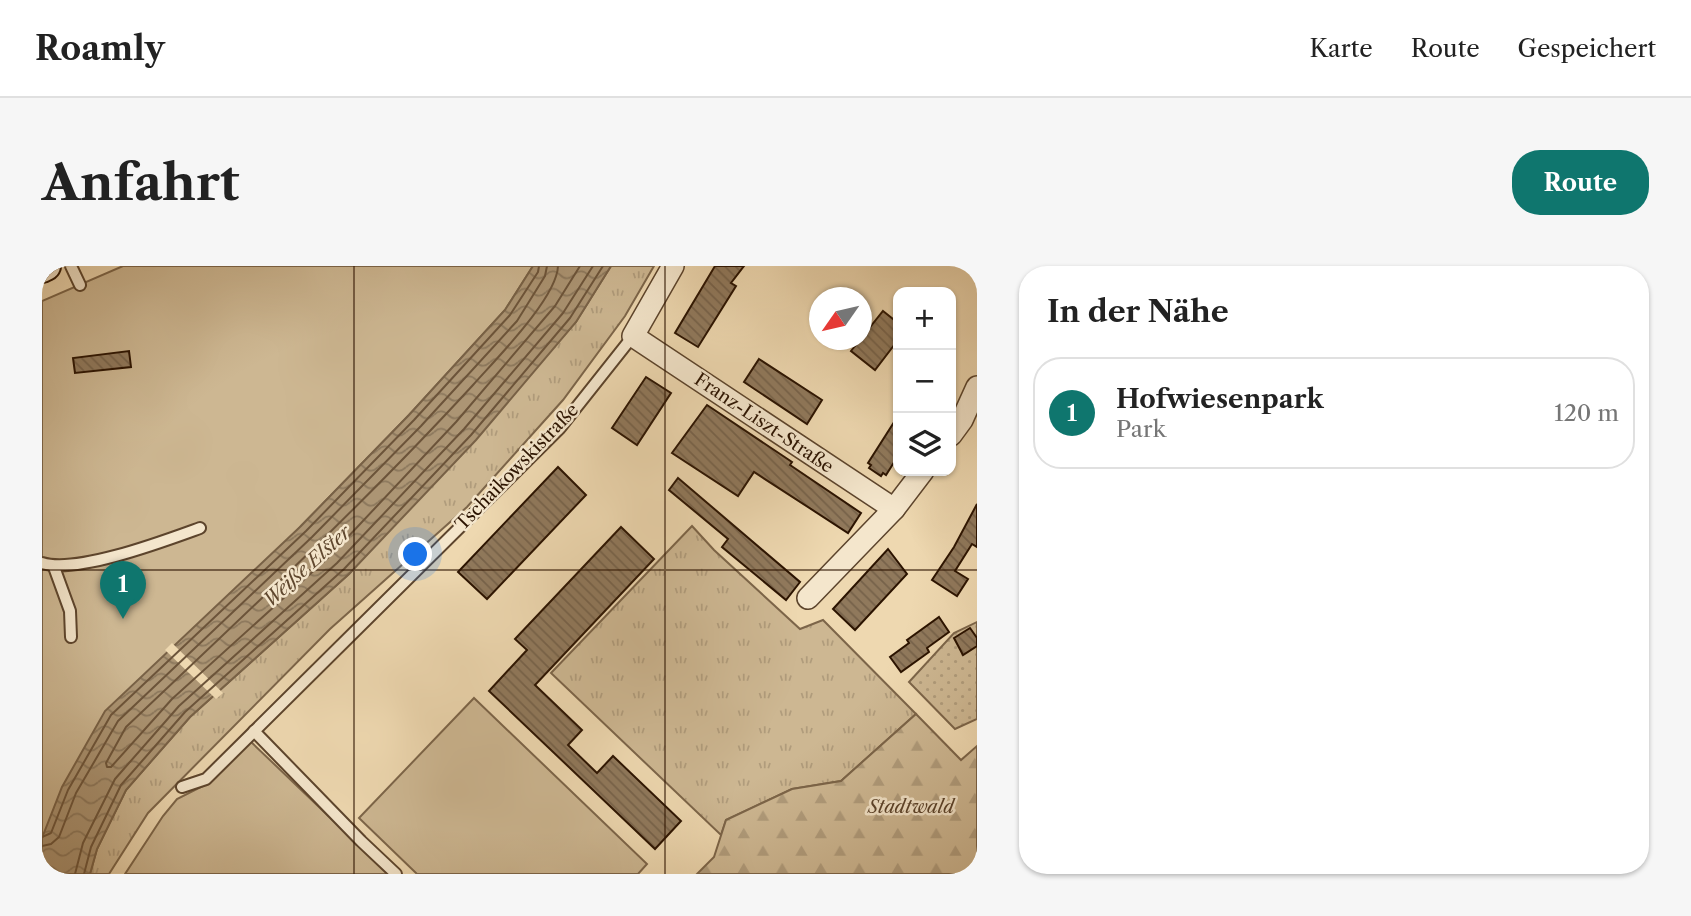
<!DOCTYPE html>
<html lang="de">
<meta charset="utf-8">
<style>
body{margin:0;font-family:"Libre Caslon Text",serif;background:#f6f6f6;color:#222}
.controls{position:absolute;right:21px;top:21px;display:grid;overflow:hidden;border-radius:14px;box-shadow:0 2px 5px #0004}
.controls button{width:63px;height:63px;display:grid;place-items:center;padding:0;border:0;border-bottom:2px solid #e0e0e0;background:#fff;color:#222;font:35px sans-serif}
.compass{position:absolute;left:767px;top:21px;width:63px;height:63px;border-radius:50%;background:#fff;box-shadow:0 2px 5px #0004;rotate:236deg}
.you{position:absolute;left:374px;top:289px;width:24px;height:24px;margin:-18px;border:5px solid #fff;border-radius:50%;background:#1a73e8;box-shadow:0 0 0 10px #1a73e833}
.badge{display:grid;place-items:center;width:46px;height:46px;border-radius:50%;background:#0f766e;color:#fff;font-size:23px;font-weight:700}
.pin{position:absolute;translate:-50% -58px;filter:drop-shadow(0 2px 4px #0008)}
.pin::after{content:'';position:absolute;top:37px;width:24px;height:21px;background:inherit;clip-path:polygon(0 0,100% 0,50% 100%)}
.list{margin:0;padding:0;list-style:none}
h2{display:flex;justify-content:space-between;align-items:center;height:91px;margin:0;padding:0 28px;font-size:30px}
h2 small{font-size:23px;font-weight:400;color:#767676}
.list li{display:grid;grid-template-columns:46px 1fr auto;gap:21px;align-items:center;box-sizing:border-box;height:112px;margin:0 14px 14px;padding:0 14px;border:2px solid #e0e0e0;border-radius:28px}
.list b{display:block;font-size:26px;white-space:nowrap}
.list p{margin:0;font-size:23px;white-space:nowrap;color:#767676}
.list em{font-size:23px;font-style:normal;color:#767676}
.icon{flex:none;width:38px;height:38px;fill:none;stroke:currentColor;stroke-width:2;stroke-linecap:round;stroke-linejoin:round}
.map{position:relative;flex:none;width:935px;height:608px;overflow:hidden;border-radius:28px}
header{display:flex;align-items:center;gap:42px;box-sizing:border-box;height:98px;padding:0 35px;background:#fff;border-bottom:2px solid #e0e0e0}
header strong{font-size:33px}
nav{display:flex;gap:38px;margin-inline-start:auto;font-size:24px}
.intro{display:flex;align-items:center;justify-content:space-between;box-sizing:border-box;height:168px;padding:0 42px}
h1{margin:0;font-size:49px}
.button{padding:18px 32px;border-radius:28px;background:#0f766e;color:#fff;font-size:24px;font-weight:700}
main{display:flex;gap:42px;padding:0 42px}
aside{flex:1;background:#fff;border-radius:28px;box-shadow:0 2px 5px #0004}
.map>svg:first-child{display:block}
.grass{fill:url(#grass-tufts);stroke:#7c6549;stroke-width:2}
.forest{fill:url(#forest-firs);stroke:#7c6549;stroke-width:2}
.park{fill:#cdb792;stroke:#7c6549;stroke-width:2}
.garden{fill:url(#garden-dots);stroke:#7c6549;stroke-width:2}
.water{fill:url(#water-waves);stroke:#786146;stroke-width:2}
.pier{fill:#eed8b0}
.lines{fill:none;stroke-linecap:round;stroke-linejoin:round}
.shore{stroke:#6c543a;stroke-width:2}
.building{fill:url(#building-back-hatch);stroke:#2b1300;stroke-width:2}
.lane-casing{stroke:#5c442c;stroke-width:14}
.street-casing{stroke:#5c442c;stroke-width:24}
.secondary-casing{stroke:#2b1300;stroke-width:32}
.lane{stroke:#f4e6cc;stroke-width:10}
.street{stroke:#f4e6cc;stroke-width:21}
.secondary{stroke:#f4e6cc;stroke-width:28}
.grid{fill:none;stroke:#2b1300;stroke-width:2;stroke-opacity:0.55}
.labels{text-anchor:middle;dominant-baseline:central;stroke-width:5;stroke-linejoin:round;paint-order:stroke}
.street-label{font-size:18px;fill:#2b1300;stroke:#f4e6cc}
.park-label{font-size:18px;font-style:italic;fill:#5c442c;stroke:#f4e6cc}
.water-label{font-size:19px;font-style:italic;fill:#5f472e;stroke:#f4e6cc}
</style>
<header>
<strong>Roamly</strong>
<nav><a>Karte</a><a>Route</a><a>Gespeichert</a></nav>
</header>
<div class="intro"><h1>Anfahrt</h1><a class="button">Route</a></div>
<main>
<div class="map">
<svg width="935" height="608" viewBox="0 0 935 608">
<defs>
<pattern id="grass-tufts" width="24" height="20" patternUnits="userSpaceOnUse" patternTransform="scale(1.75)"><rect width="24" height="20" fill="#cdb792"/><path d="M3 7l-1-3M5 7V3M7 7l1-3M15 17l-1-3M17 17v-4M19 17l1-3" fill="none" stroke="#b09c7c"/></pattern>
<pattern id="forest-firs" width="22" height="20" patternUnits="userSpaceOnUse" patternTransform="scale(1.75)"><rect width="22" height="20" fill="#cdb792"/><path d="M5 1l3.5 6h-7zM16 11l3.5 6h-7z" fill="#b09c7c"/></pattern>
<pattern id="garden-dots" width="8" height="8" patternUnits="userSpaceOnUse" patternTransform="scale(1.75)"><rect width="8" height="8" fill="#cdb792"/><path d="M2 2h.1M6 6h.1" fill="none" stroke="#b09c7c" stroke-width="1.8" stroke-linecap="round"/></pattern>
<pattern id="water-waves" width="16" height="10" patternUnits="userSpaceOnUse" patternTransform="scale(1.75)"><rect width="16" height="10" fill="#ac9574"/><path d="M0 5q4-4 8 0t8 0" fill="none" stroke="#8c785d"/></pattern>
<pattern id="building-back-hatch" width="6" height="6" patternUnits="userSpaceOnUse" patternTransform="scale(1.75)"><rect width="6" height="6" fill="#90795c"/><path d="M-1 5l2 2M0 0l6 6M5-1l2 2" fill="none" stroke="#76624a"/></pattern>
</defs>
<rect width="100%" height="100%" fill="#eed8b0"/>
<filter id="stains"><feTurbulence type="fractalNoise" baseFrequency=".00286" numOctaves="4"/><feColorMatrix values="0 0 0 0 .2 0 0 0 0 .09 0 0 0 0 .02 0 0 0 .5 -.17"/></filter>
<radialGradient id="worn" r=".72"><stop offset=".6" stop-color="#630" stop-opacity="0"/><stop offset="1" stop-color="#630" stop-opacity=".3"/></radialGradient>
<g class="grass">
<path d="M 569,0 L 612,0 L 583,50 L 521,134 L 425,241 L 288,363 L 106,547 L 67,608 L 48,608 L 55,583 L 84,524 L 148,451 L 307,308 L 534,56 Z"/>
<path d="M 650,260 L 672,284 L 758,363 L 781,354 L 874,448 L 799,515 L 750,523 L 684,554 L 679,569 L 509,407 Z"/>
</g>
<path class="forest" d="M 874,448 L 919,494 L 935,480 L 935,608 L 655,608 L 672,591 L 684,554 L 750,523 L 799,515 Z"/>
<g class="park">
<path d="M 81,0 L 491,0 L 463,44 L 367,149 L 259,260 L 0,572 L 0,35 Z"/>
<path d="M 432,432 L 605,598 L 596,608 L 375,608 L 317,552 Z"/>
<path d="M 207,474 L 347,608 L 83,608 L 121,550 L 135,533 L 163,519 Z"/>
</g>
<path class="garden" d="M 935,356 L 935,453 L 913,463 L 867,416 L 912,367 Z"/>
<path class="water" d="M 491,0 L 569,0 L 534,56 L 434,174 L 307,308 L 148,451 L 84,524 L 55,583 L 48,608 L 0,608 L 0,572 L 20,521 L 63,445 L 259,260 L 367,149 L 463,44 Z"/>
<path class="pier" d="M 130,377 L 181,427 L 174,433 L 123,384 Z"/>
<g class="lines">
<g class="shore">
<path d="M 516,0 C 515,32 453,94 431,119 C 321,239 202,349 84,461 L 64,497 L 65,501 L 69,501 L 130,433 L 288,290 L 414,156 L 513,40 L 538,0"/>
<path d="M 0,571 L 9,567 L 26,524 L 69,449 L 264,265 L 372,154 L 468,49 L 496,6 L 497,0"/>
<path d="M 0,580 L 9,578 L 17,571 L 34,527 L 76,455 L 270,271 L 379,160 L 475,55 L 503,10 L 505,0"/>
<path d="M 33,608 L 41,577 L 73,513 L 137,440 L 295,297 L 422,163 L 521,47 L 551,0"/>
<path d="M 42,608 L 49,581 L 79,519 L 143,446 L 302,303 L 429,169 L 528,52 L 561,0"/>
</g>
</g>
<g class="building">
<path d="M 673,0 L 702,0 L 689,17 L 694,20 L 656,81 L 633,67 Z"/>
<path d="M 841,45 L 856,57 L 856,74 L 833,104 L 809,85 Z"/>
<path d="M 87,85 L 89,101 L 33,107 L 31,92 Z"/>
<path d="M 717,93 L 780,134 L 765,158 L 702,116 Z"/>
<path d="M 604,111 L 629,127 L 595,179 L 570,162 Z"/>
<path d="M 665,139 L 750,196 L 748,199 L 819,247 L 806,267 L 712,206 L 696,230 L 630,187 Z"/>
<path d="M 856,150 L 856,190 L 844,209 L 841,207 L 839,210 L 827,202 L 829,199 L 826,197 Z"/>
<path d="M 516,201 L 544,229 L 445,333 L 416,306 Z"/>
<path d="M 636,212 L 758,316 L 744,334 L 680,281 L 686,273 L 627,224 Z"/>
<path d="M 935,238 L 935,281 L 930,278 L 913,305 L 926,313 L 915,330 L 890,314 L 912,281 Z"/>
<path d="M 579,261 L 612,293 L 493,419 L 540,464 L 526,479 L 555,507 L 571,490 L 639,555 L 613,583 L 447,425 L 485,384 L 473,373 Z"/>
<path d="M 846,283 L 865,308 L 813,364 L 791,343 Z"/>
<path d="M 897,351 L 907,366 L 885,382 L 887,386 L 859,406 L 848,391 L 867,377 L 865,374 Z"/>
<path d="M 928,362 L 935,372 L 935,380 L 921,389 L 912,372 Z"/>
</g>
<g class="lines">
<g class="lane-casing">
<g id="lane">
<path d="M 29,0 L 38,19"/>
<path d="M 0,297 C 35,308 122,275 158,262"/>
<path d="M 12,301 L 28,345 L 29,371"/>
<path d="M 212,465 L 319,575 L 354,608"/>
<path d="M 140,521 L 164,513 L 518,162 L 591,70"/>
</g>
</g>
<g class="street-casing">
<g id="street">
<path d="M 631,0 L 591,70 L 852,243"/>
<path d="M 909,169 L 920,154 L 935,121"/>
<path d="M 766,332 L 852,243 L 881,205"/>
</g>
</g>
<g class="secondary-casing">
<path id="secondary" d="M 0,2 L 4,0"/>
</g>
<use href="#lane" class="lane"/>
<use href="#street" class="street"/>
<use href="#secondary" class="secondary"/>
</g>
<path class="grid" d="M 312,0 L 312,608M 623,0 L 623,608M 0,304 L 935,304"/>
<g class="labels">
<g class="street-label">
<text transform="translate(722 157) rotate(34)">Franz-Liszt-Straße</text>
<text transform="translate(475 201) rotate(-46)">Tschaikowskistraße</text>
</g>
<g class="park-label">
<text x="869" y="541">Stadtwald</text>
</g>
<g class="water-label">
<text transform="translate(265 300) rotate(-42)">Weiße Elster</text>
</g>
</g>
<rect width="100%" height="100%" filter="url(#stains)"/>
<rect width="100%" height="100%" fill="url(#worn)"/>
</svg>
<div class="controls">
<button>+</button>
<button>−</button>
<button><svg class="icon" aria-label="layers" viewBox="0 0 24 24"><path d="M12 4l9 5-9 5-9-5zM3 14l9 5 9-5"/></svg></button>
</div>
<svg class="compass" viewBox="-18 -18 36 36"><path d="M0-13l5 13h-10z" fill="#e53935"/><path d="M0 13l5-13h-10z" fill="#767676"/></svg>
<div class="you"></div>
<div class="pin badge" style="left:81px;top:353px">1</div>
</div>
<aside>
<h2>In der Nähe<small></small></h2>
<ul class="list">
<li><span class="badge">1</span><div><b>Hofwiesenpark</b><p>Park</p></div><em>120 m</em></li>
</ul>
</aside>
</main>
